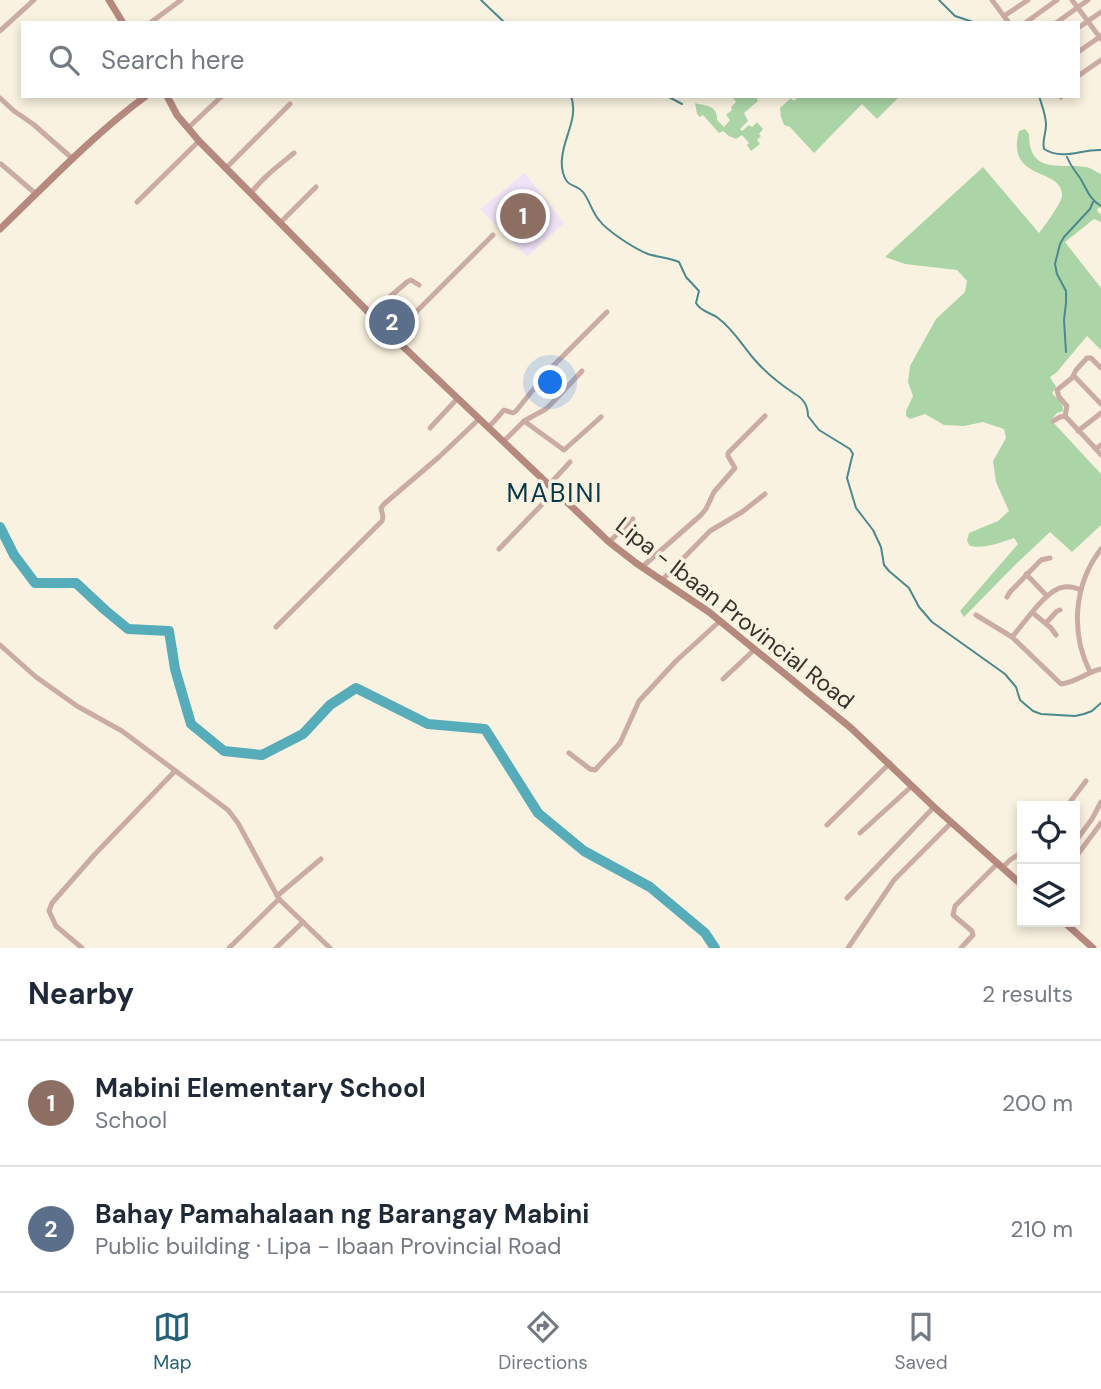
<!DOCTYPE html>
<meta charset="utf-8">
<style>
body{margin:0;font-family:"DM Sans",sans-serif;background:#f2f2f3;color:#1f2937}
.controls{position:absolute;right:21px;bottom:21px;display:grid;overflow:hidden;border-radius:0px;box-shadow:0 4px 10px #0003}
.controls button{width:63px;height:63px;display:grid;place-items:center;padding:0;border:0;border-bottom:2px solid #e0e1e3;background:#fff;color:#1f2937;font:35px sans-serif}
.you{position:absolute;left:551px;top:383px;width:24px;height:24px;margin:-18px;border:5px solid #fff;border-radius:50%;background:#1a73e8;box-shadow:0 0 0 10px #1a73e833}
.badge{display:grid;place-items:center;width:46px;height:46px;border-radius:50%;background:#246078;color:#fff;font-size:23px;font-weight:700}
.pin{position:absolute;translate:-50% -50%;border:4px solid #fff;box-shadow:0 2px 7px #0006}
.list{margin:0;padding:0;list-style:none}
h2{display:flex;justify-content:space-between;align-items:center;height:91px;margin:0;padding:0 28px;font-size:30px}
h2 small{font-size:23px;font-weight:400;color:#747a83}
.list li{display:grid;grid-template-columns:46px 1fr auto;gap:21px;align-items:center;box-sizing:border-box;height:126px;padding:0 28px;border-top:2px solid #e0e1e3}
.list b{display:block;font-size:26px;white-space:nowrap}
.list p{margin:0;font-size:23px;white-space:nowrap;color:#747a83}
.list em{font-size:23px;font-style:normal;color:#747a83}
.icon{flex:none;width:38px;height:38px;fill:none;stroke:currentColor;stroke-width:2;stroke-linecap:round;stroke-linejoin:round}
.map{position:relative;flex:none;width:1101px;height:948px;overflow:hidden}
.search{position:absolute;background:#fff;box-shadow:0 4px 10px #0003;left:21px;right:21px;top:21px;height:77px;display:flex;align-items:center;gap:18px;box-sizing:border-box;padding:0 24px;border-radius:0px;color:#747a83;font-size:26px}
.sheet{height:343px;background:#fff}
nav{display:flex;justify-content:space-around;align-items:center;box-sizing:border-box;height:98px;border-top:2px solid #e0e1e3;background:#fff;font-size:19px;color:#747a83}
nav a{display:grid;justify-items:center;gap:4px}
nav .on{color:#246078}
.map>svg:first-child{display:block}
.education{fill:#f0e3f7}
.green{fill:#abd5a6}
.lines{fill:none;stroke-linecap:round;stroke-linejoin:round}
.stream{stroke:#4c888f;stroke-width:2}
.river{stroke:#56acb9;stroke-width:10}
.street{stroke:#cbaca5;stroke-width:5}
.secondary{stroke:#b6897f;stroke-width:7}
.labels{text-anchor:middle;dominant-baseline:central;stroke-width:7;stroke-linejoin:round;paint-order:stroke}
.street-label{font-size:23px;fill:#36332c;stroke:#faf2e0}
.quarter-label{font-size:26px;letter-spacing:2px;fill:#03384a;stroke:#faf2e0}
</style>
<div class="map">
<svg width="1101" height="948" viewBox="0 0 1101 948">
<rect width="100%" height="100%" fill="#faf2e0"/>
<path class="education" d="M 525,173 L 564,223 L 527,257 L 480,209 Z"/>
<g class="green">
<path d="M 732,96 L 756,96 L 758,101 L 744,113 L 748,121 L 740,129 L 742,131 L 749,125 L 752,127 L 757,122 L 763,129 L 759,134 L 761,136 L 757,140 L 760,144 L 751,151 L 747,145 L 749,143 L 742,135 L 736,139 L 729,136 L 723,131 L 719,133 L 703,115 L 700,117 L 697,114 L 695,103 C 705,106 718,105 717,120 L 724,127 L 730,120 L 726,115 L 732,110 L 731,107 L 736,102 Z"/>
<path d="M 799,96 L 900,96 L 877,119 L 862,104 L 814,153 L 790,127 L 784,125 L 781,117 L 780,108 L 791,98 L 794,101 Z"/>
<path d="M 1025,129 L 1029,134 C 1029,175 1060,163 1086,167 C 1092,168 1096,172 1101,174 L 1101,207 L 1097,209 L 1098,212 L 1101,214 L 1101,222 L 1094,219 L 1065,242 L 1101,288 L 1101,350 L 1087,336 L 1056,373 L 1050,377 L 1056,387 L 1052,393 C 1057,399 1064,403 1063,411 L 1057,413 L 1051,420 L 1101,474 L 1101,525 L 1072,552 L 1050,532 L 1014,566 L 964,617 L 960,611 L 1018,544 L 1014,538 C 1000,543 984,549 970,546 L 967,541 L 969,533 L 998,521 L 1009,511 L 996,482 L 993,461 L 1006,438 L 1004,429 L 983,422 L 964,426 L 944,425 L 925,414 L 910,419 L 906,416 L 906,411 L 913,396 L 908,382 L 910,366 L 936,319 L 965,292 L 967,281 L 957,270 L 905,264 L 885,257 L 983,167 L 1039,233 C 1044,227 1062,202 1062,196 C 1064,167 1005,182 1019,131 Z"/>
</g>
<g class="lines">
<g class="stream">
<path d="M 481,0 L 505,23"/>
<path d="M 939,0 L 955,16 L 976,23"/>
<path d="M 571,96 C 579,118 563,138 562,159 C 561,166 563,180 570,184 C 575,187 579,187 583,192 C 590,201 592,212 599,220 C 607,231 635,249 648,254 C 658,257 669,258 679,262 L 686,277 L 699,291 L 696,303 C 701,312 710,312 718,318 C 733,329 742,345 754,359 C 766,373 780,384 795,394 C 804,399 808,406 808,416 L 819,430 L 850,449 L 853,454 L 852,457 L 847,478 L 856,508 L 873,530 L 881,547 L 884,565 L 889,571 L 909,588 L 919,607 L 932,622 L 1005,674 L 1016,687 L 1020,700 L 1033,711 L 1041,714 L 1075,716 L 1084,714 L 1092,711 L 1101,703"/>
<path d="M 667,96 L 682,104"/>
<path d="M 1039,96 C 1042,106 1046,115 1046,125 C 1046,134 1042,140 1044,149 C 1063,161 1081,149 1101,150"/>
<path d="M 1067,157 C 1071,167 1074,169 1080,178 C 1087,189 1089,199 1101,206"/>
<path d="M 1066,352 L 1064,320 L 1066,303 L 1066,291 L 1057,274 L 1055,264 L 1060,244 L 1064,237 L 1090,209 L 1093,202"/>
</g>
<path class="river" d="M 0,527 L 14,555 L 35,583 L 76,583 L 105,610 L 128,629 L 169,631 L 175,669 L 191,724 L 224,751 L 262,755 L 303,734 L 330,705 L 356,688 L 428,724 L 485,729 L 538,813 L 584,851 L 650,887 L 705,933 L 715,948"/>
<g class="street">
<path d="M 992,0 L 1009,23"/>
<path d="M 1072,0 L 1101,39"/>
<path d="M 1004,16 L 1028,0"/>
<path d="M 150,23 L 181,0"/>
<path d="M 1025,23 L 1057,0"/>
<path d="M 1056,23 L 1088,0"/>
<path d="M 1078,28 L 1101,12"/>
<path d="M 0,31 L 34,0"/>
<path d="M 1078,52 L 1101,36"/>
<path d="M 1078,76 L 1101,60"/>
<path d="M 1060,96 L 1061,97"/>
<path d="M 0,98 L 14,111 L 33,124 L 73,159"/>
<path d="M 188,128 L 222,96"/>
<path d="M 1,164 L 36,194"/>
<path d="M 226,168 L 290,104"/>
<path d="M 251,193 C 263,177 278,166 294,153"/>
<path d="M 137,202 L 199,141"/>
<path d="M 281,222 L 316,187"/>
<path d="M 370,314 L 407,282 L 411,280 L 419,285"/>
<path d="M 392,336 L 493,235"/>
<path d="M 1074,376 L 1101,404"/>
<path d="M 1065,416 L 1067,406 L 1059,397 L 1057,390 L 1072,378 L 1076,370 L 1087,358 L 1091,358 L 1101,368"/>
<path d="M 1065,416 L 1096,449"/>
<path d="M 524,421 L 546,409 L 555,400 L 582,371"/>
<path d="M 1053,421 L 1060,417 L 1065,416"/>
<path d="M 430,428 L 457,399"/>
<path d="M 488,428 L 504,410 L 513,413 L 516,411 L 549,370 L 607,312"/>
<path d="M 1078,431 L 1101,413"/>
<path d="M 503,442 L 524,421 L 564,450 L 601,417"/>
<path d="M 1101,445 L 1096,449 L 1101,455"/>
<path d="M 549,485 L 570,462"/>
<path d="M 609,542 L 633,519"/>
<path d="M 499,549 L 555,491"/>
<path d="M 642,567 L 701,515 L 706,509 L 714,492 L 735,468 L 728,456 L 728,453 L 765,416"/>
<path d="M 1026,574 L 1047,596"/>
<path d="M 662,580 L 710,531 L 742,512 L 765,494"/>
<path d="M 1007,597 L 1010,592 L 1041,560 L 1050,558"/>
<path d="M 1033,613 L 1051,628 L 1056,635"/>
<path d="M 976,615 L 1012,637 L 1061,684 C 1075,683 1087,672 1101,669"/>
<path d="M 1046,623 L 1057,611 L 1060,610"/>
<path d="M 276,627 L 382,521 L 383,517 L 381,508 L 384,504 L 439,457 L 479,419"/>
<path d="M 1012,637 C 1024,624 1046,589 1064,587 C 1069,586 1076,588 1081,590"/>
<path d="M 0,645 L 36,677 L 77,706 L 122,731 L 228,810 L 238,823 L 279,899 L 330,948"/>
<path d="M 1090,672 C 1070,632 1074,584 1101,549"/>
<path d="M 723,679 L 754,650"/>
<path d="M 569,753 L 590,769 L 595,770 L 620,743 L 639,701 L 676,661 L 720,621"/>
<path d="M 1067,806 L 1086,781"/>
<path d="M 827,825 L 890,763"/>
<path d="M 860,833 L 912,786"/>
<path d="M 1075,842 L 1092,819 L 1101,802"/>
<path d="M 1075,858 L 1101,823"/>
<path d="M 1003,867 L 1010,860 L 1022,852"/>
<path d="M 277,896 L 321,859"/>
<path d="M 847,898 L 934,807"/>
<path d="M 82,948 L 56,926 L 49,911 L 52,903 L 95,854 L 175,771"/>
<path d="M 229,948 L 279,899"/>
<path d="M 276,948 L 303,922"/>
<path d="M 848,948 L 894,880 L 952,822"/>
<path d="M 961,948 L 973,935 L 972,931 L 953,915 L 955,906 L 998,863"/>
</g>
<g class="secondary">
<path d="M 109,0 L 123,23"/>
<path d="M 167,96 L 177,115 L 199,141 L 392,336 L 609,542 L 636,563 L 709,612 L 851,728 L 934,807 L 1022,885"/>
<path d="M 0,229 C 47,184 94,134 146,96"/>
<path d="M 1064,922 L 1093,948"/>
</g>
</g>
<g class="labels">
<g class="street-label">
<text transform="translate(735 613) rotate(38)">Lipa - Ibaan Provincial Road</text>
</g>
<g class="quarter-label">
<text x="555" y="493">MABINI</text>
</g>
</g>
</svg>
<div class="controls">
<button><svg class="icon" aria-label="locate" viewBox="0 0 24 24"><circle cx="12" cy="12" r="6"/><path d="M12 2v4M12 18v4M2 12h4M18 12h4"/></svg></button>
<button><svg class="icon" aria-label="layers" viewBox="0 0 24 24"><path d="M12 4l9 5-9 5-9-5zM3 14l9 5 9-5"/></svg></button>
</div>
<div class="you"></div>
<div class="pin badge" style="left:523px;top:216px;background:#8d6e63">1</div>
<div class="pin badge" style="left:392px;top:322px;background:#5c6f8a">2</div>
<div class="search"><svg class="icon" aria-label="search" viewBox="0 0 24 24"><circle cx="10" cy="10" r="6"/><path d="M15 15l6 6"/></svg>Search here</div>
</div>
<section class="sheet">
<h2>Nearby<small>2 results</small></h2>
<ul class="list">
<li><span class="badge" style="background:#8d6e63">1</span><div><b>Mabini Elementary School</b><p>School</p></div><em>200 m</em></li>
<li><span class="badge" style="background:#5c6f8a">2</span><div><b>Bahay Pamahalaan ng Barangay Mabini</b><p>Public building · Lipa - Ibaan Provincial Road</p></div><em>210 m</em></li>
</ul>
</section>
<nav>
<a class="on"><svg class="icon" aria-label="map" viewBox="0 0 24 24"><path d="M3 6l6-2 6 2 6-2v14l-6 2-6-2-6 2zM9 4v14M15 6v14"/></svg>Map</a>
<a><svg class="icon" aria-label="directions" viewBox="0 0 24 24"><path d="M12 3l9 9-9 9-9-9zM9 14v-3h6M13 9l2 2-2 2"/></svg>Directions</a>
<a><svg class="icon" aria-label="saved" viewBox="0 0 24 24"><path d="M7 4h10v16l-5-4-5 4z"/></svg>Saved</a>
</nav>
